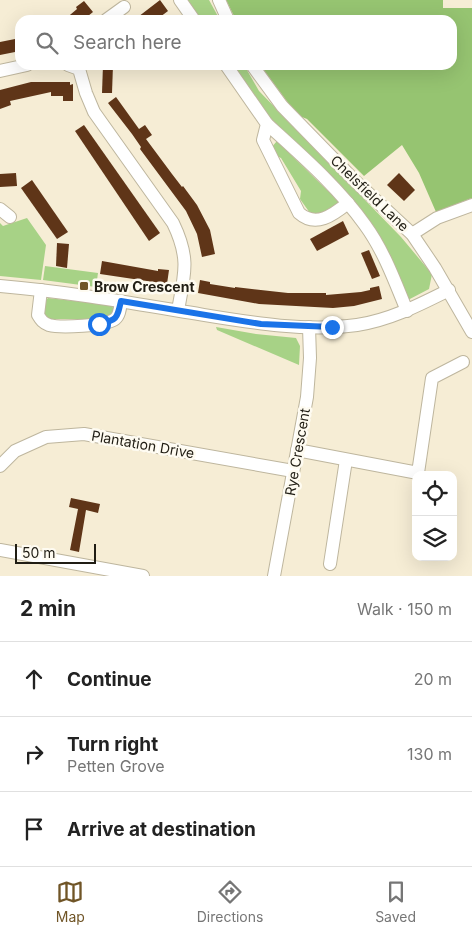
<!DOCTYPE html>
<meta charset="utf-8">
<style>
body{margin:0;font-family:Inter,sans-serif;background:#f6f6f6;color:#222}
.controls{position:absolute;right:15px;bottom:15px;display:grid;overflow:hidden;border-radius:10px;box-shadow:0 5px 20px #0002}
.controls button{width:45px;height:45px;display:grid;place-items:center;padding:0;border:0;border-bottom:1px solid #e0e0e0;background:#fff;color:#222;font:25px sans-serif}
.scale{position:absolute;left:15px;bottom:12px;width:81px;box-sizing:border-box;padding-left:5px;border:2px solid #201d14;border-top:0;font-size:14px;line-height:18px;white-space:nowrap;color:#201d14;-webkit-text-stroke:4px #fefbf1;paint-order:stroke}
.stop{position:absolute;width:15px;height:15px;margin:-11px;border:4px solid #1a73e8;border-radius:50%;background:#fff}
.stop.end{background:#1a73e8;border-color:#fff;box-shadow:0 1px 5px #0008}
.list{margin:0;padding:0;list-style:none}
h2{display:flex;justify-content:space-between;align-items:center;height:65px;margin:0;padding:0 20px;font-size:21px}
h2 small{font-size:16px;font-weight:400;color:#767676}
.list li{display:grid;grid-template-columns:32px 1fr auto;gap:15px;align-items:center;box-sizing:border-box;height:75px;padding:0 20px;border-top:1px solid #e0e0e0}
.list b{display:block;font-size:19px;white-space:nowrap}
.list p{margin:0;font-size:16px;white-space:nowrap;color:#767676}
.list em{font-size:16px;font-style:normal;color:#767676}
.icon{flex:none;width:28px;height:28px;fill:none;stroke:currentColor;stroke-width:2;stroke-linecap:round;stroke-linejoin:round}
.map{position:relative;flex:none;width:472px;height:576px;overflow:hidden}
.search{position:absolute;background:#fff;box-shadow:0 5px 20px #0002;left:15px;right:15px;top:15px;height:55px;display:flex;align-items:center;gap:12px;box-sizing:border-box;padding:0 18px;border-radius:15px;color:#767676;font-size:19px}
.sheet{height:290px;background:#fff}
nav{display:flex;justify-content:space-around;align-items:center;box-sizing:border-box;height:70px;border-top:1px solid #e0e0e0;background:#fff;font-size:14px;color:#767676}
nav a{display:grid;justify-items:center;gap:2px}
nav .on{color:#705527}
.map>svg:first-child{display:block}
.green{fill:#a7d286}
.forest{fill:#96c471}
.building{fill:#5f3518}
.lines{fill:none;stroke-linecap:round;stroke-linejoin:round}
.minor-casing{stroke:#beb69e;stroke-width:14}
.minor{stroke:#fff;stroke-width:12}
.route{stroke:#1a73e8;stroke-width:6}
.poi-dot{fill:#705527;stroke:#fefbf1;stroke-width:2}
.labels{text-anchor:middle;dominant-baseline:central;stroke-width:5;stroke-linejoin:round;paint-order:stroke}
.street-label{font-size:14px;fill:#201d14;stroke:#fefbf1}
.poi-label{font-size:14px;font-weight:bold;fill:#201d14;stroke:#fefbf1;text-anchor:start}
</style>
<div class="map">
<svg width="472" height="576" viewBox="0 0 472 576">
<rect width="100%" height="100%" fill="#f6edd5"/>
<g class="green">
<path d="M 183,0 L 209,0 L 220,20 L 196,20 Z"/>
<path d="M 226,65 L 244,65 L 259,91 L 401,237 L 432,274 L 429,289 L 408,300 L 392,262 L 367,218 L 271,120 Z"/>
<path d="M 277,141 L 339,202 L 337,208 L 323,215 L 310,213 L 300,199 L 301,191 L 281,158 L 274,155 L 270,149 Z"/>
<path d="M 27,218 L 46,245 L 41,280 L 0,276 L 0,223 L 3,226 Z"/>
<path d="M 45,266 L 98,273 L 96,287 L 43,280 Z"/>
<path d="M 48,298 L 111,305 L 114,309 L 110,319 L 46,319 L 42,315 L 44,302 Z"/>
<path d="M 216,327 L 256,334 L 296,338 L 300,346 L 299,365 L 217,330 Z"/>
</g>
<path class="forest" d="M 226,0 L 443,0 L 443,8 L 472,8 L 472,198 L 436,212 L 419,173 L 402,145 L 364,176 L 307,119 L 297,115 L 260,65 L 452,65 L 452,20 L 236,20 Z"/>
<g class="building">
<path d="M 160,0 L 168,11 L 160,17 L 158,15 L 151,20 L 134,20 Z"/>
<path d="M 84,1 L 93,12 L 83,20 L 64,20 L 77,9 L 76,7 Z"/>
<path d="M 20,38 L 20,51 L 0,55 L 0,42 Z"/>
<path d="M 103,65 L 113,65 L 112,93 L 102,93 Z"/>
<path d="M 31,82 L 70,82 L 70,85 L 73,84 L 73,101 L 63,101 L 63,96 L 51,96 L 51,92 L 10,101 L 11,105 L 0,109 L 0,90 Z"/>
<path d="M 116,97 L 139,129 L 145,125 L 152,135 L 146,139 L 172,174 L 182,187 L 183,186 L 197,205 L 210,230 L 215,254 L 202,257 L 197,234 L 186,211 L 140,149 L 141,147 L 132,134 L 108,103 Z"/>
<path d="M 84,125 L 160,233 L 149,241 L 75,131 Z"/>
<path d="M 16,173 L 17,186 L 0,187 L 0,174 Z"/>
<path d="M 399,173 L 415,190 L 404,201 L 387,185 Z"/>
<path d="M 32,180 L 68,232 L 57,239 L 21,188 Z"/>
<path d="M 343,221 L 349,234 L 317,251 L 310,239 Z"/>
<path d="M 57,243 L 69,244 L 67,268 L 56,266 Z"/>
<path d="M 369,250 L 380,276 L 372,279 L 361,253 Z"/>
<path d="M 102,261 L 158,271 L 158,269 L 169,270 L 167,284 L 100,274 Z"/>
<path d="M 200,280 L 210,282 L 210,284 L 235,288 L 235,287 L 288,293 L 326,293 L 326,295 L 361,292 L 370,290 L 370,288 L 379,286 L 382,299 L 354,306 L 333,308 L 259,304 L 198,293 Z"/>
<path d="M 71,498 L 100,504 L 98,513 L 86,510 L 79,552 L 70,550 L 78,509 L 69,507 Z"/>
</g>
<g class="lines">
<g class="minor-casing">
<g id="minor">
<path d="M 180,0 L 194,20"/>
<path d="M 219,0 L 228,20"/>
<path d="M 106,20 L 124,7"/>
<path d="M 68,65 L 79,69 L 86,93 L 94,112 L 173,223 C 190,258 185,273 178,310"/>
<path d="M 226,65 L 267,124 L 263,140 L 299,213 C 316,228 333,215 348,203"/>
<path d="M 252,65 L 282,106 L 356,182 L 412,234 L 435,268 L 472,332"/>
<path d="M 0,71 L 27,65"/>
<path d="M 267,124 C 301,155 338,187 365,225 C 384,251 395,282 407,311"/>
<path d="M 0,209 L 10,217"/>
<path d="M 412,234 L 437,218 L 472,205"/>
<path d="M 0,286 C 60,291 120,301 180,311 C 237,320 299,333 357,325 C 390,320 419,305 449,290"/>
<path d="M 41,290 L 38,315 C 41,320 43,323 49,325 C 60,328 106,326 115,319 C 120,315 120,307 121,301"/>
<path d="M 297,450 L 418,473 L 432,378 L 463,362"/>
<path d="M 0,466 L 15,451 L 46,437 L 84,434 L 293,471"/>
<path d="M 0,550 L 143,576"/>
<path d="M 330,564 L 346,460"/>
<path d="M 274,576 L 307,397 L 310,358 L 309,327"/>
</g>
</g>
<use href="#minor" class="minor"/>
</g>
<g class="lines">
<path class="route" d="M 99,324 C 117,320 117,319 121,301 L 261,324 L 332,327"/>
</g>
<rect class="poi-dot" x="79" y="281" width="10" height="10" rx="2.5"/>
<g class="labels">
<g class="street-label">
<text transform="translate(370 193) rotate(44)">Chelsfield Lane</text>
<text transform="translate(143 444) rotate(10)">Plantation Drive</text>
<text transform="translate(297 452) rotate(-80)">Rye Crescent</text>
</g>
<g class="poi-label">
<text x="94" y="286">Brow Crescent</text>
</g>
</g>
</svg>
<div class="controls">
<button><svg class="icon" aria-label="locate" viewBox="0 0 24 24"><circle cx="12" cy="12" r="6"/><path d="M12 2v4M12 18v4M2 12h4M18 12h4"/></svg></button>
<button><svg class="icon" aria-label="layers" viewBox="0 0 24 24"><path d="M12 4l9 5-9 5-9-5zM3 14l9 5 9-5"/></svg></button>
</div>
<div class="scale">50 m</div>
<div class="stop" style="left:99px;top:324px"></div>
<div class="stop end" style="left:332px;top:327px"></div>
<div class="search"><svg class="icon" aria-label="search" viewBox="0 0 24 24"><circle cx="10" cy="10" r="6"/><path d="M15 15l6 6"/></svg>Search here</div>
</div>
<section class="sheet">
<h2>2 min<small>Walk · 150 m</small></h2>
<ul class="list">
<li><svg class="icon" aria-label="ahead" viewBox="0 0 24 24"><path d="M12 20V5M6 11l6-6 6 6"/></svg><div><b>Continue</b></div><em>20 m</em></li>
<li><svg class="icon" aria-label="right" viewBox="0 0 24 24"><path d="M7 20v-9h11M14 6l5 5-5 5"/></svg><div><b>Turn right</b><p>Petten Grove</p></div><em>130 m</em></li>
<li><svg class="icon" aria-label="arrive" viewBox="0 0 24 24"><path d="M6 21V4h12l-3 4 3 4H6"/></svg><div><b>Arrive at destination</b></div></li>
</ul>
</section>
<nav>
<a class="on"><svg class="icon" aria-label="map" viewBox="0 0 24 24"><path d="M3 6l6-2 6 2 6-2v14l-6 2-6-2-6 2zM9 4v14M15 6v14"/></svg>Map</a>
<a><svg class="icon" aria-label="directions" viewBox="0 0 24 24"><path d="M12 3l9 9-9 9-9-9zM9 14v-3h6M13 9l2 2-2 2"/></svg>Directions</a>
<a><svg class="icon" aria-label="saved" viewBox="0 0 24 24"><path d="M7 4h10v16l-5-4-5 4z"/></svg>Saved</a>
</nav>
